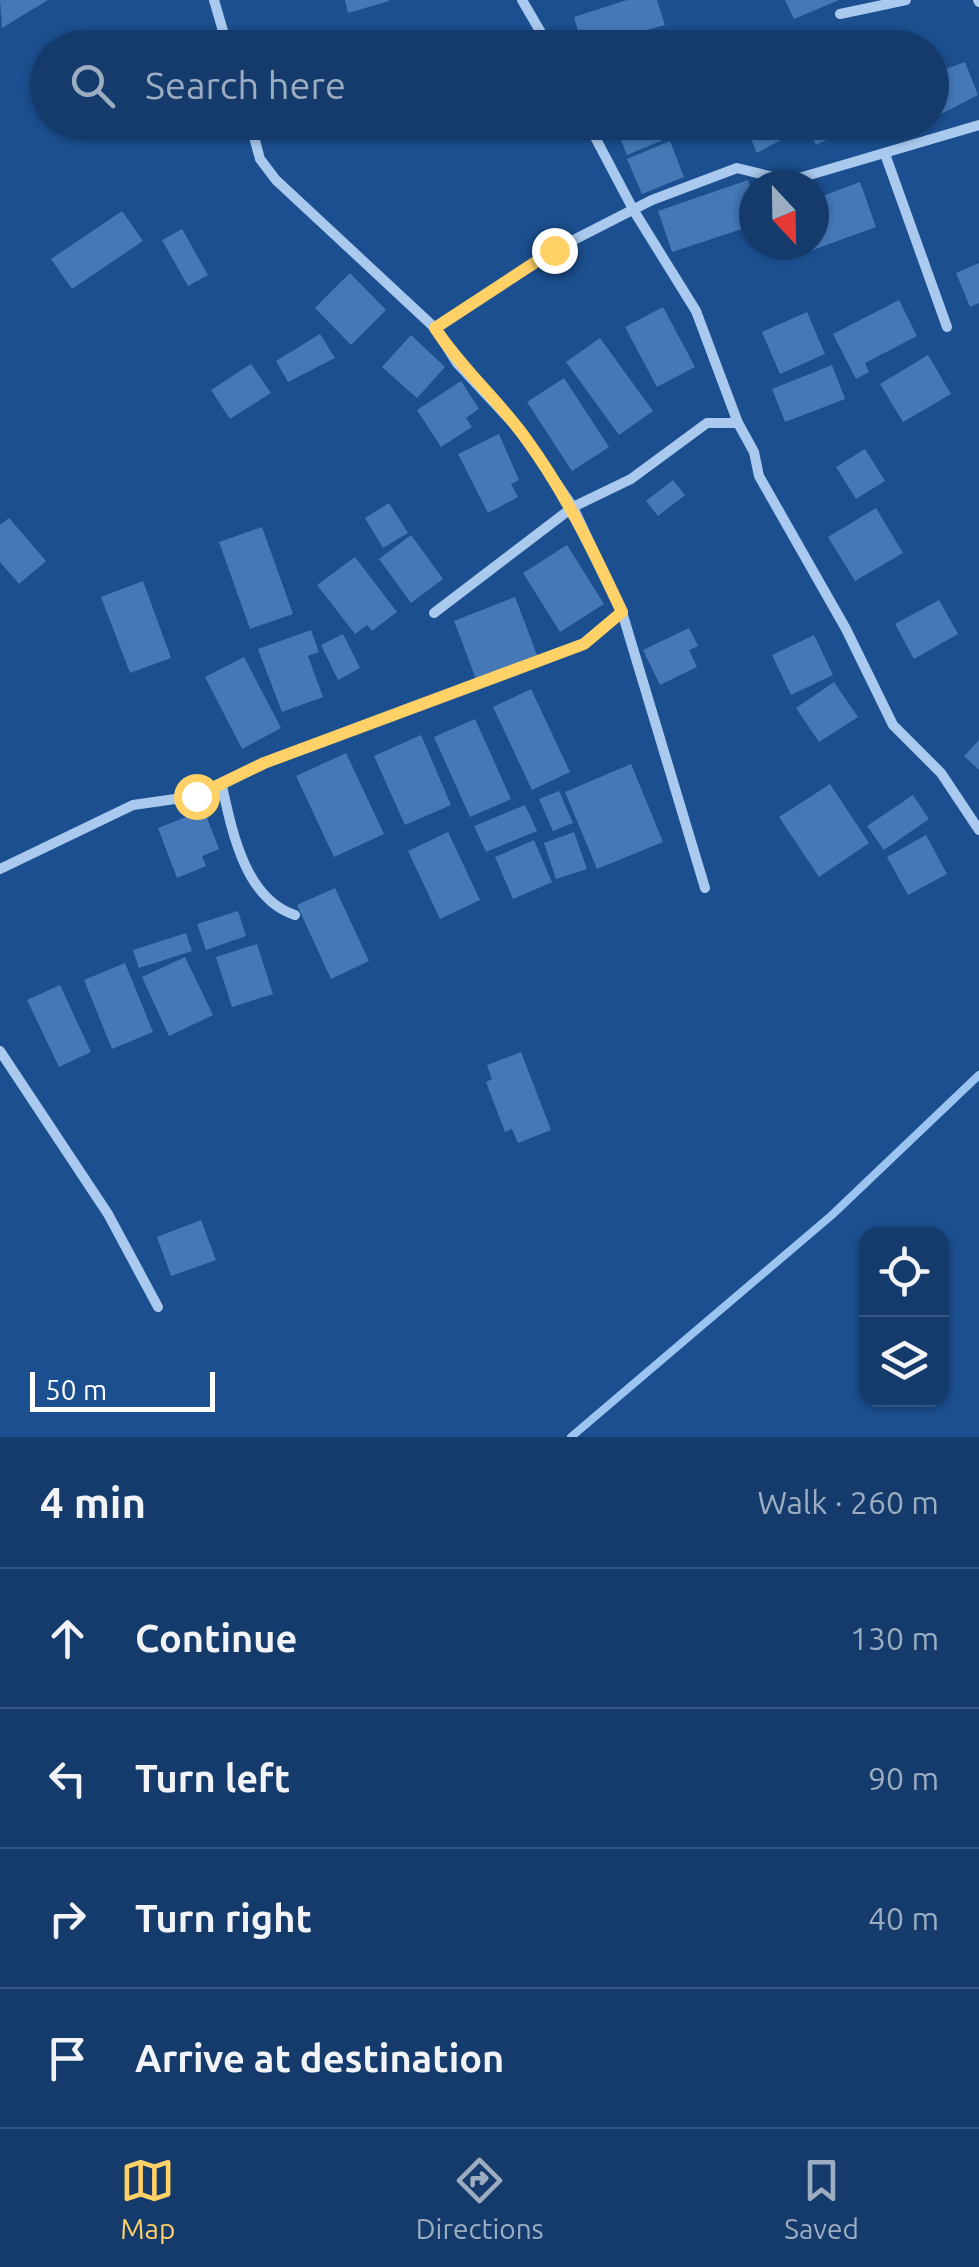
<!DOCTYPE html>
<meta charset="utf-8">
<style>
body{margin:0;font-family:Ubuntu,sans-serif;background:#214673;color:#f1f3f6}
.controls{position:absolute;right:30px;bottom:30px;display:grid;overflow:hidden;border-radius:20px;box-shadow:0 2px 8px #0004}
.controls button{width:90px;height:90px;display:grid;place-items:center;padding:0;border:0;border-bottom:2px solid #33557e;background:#143b6b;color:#f1f3f6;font:50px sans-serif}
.compass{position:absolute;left:739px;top:170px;width:90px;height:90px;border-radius:50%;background:#143b6b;box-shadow:0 2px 8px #0004;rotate:158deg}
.scale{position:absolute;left:30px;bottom:25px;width:185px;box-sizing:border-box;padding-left:10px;border:5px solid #fff;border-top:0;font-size:28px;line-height:35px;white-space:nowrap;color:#fff;-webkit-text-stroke:8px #1b4f8f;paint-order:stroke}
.stop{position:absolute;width:30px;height:30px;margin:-22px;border:8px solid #ffd166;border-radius:50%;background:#fff}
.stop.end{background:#ffd166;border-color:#fff;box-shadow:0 2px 10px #0008}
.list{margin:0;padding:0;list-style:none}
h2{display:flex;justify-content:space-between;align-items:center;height:130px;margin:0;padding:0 40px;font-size:42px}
h2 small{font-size:32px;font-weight:400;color:#9dadc1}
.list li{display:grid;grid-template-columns:65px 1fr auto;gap:30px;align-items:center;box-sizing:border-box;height:140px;padding:0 40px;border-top:2px solid #33557e}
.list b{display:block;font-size:38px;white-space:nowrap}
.list em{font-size:32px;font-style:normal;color:#9dadc1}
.icon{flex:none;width:55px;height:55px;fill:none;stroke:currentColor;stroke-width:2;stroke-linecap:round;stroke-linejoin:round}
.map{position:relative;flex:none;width:979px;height:1437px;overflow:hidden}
.search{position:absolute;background:#143b6b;box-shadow:0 2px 8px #0004;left:30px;right:30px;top:30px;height:110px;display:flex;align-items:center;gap:25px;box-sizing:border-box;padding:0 35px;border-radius:55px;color:#9dadc1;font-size:38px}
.sheet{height:690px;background:#143b6b}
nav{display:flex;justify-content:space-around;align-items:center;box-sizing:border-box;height:140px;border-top:2px solid #33557e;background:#143b6b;font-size:28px;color:#9dadc1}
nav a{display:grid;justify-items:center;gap:5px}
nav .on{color:#ffd166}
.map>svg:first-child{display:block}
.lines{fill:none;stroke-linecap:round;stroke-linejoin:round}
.stream{stroke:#9cc4f0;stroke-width:8}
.building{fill:#4478b7}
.minor{stroke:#a9c9ee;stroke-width:10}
.route{stroke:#ffd166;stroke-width:12}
</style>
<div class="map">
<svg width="979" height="1437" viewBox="0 0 979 1437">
<rect width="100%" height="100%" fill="#1b4f8f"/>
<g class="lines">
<path class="stream" d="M 571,1437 L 832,1215 L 979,1075"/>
</g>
<g class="building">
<path d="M 0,0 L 48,0 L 2,28 Z"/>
<path d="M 345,0 L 389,0 L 389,1 L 348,13 Z"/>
<path d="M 627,0 L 657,0 L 665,25 L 583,48 L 574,17 Z"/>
<path d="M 785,0 L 839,0 L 794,19 Z"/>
<path d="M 360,33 L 367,48 L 348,48 L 344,40 Z"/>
<path d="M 692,33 L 698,48 L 659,48 Z"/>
<path d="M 332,39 L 335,48 L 310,48 L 310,47 Z"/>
<path d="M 965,62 L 978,95 L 941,114 L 939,107 L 932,110 L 932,74 Z"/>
<path d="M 744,122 L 798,122 L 801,129 L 757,153 Z"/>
<path d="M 806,122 L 857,122 L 858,125 L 816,145 Z"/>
<path d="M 657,125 L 663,140 L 627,155 L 621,140 Z"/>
<path d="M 670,141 L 684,177 L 642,194 L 627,159 Z"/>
<path d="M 748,180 L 754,198 L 754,225 L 672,252 L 658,211 Z"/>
<path d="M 860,182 L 876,227 L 807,252 L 805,245 L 814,245 L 814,199 Z"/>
<path d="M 122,211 L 143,241 L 72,289 L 51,259 Z"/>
<path d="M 182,229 L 208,275 L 188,286 L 162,240 Z"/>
<path d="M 979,263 L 979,303 L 970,307 L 956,273 Z"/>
<path d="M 350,273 L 386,310 L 351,345 L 315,308 Z"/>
<path d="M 899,300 L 917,336 L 865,363 L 869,372 L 856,379 L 833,334 Z"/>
<path d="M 663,307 L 695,367 L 657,387 L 625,327 Z"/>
<path d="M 807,312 L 825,354 L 780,374 L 762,332 Z"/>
<path d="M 320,334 L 335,358 L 288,382 L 276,361 Z"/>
<path d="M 411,335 L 445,367 L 417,398 L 382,367 Z"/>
<path d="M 600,338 L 653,411 L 619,435 L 566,362 Z"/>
<path d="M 928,355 L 951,394 L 903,422 L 880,384 Z"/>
<path d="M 251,364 L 271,393 L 230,419 L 211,390 Z"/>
<path d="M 832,365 L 845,399 L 785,422 L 772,389 Z"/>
<path d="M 564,378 L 609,447 L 572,471 L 527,402 Z"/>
<path d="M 461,381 L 479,409 L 466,418 L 472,427 L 441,447 L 417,410 Z"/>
<path d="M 499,434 L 519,480 L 511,484 L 518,497 L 488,513 L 458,454 Z"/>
<path d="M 865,449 L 885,481 L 856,499 L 836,467 Z"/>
<path d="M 673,480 L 685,495 L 658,516 L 646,501 Z"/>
<path d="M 389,503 L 408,533 L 383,548 L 365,518 Z"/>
<path d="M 876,508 L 903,553 L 855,581 L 828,537 Z"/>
<path d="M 9,518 L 46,561 L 19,584 L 0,562 L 0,525 Z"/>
<path d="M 262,527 L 293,614 L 250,629 L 219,542 Z"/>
<path d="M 411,535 L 443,579 L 411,603 L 379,559 Z"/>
<path d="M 567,545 L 604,604 L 560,632 L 523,573 Z"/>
<path d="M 355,557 L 397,612 L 372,631 L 367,625 L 355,634 L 317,585 Z"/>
<path d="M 143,581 L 171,658 L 130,673 L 101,597 Z"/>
<path d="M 515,597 L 537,655 L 476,679 L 454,621 Z"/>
<path d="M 939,600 L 958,634 L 914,659 L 895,624 Z"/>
<path d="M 689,628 L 698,646 L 689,650 L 697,667 L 660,685 L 643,650 Z"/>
<path d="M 311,630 L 319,652 L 308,656 L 323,697 L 282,712 L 258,649 Z"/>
<path d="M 343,634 L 360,668 L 338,680 L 321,645 Z"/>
<path d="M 814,635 L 833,675 L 791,695 L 772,655 Z"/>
<path d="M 244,657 L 281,728 L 242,749 L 205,677 Z"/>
<path d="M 834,682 L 858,717 L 819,742 L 796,708 Z"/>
<path d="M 531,689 L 570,772 L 532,790 L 493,707 Z"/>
<path d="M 475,719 L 511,799 L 470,817 L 434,737 Z"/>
<path d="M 421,735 L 451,805 L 405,825 L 374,756 Z"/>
<path d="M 979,740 L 979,770 L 964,756 Z"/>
<path d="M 346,753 L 384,834 L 334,857 L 296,776 Z"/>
<path d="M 631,764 L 663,842 L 597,869 L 565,792 Z"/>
<path d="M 830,784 L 869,843 L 819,877 L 779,817 Z"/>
<path d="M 559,791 L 573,823 L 553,831 L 539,799 Z"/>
<path d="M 913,795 L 929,819 L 884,850 L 867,826 Z"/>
<path d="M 525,805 L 537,831 L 486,852 L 474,826 Z"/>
<path d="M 204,810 L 219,849 L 202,856 L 206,866 L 177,878 L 158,828 Z"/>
<path d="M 448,832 L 480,900 L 440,919 L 408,851 Z"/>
<path d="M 574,832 L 587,869 L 556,879 L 544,843 Z"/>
<path d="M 926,835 L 947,874 L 908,895 L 887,857 Z"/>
<path d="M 534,840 L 552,882 L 513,899 L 495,857 Z"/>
<path d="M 335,888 L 369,961 L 331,979 L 297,905 Z"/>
<path d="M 238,911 L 246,936 L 206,950 L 197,924 Z"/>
<path d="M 186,933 L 192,951 L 139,968 L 133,950 Z"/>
<path d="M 257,944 L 273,994 L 232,1007 L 216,957 Z"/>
<path d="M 185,957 L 213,1015 L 169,1036 L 142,977 Z"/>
<path d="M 125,963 L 153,1032 L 112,1049 L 84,980 Z"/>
<path d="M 60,985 L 91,1052 L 59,1067 L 27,1000 Z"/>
<path d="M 521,1052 L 551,1130 L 518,1143 L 512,1129 L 505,1132 L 486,1082 L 492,1079 L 487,1065 Z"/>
<path d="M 201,1220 L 216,1260 L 171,1276 L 157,1237 Z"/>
</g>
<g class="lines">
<g class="minor">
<path d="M 214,0 L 228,48"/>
<path d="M 522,0 L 550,48"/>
<path d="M 978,0 L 979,2"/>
<path d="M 840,14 L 906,0"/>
<path d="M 587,122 L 634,211 L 696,311 L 738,423 L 754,452 L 759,476 L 846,629 L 893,725 L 941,773 L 979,830"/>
<path d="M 885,154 L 947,327"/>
<path d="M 435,328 L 554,250 L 652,200 L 737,168 L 789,181 L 979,125"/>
<path d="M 622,612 L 705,888"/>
<path d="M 434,613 L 573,507 L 631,479 L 707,423 L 738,423"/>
<path d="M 222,786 C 232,831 245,899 295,915"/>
<path d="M 0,869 L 133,805 L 196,796 L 264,763 L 583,644 L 622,612 L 573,507 L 523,434 L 457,363 L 435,328 L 276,180 L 260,159 L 250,122"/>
<path d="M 0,1051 L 108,1214 L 158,1307"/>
</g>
</g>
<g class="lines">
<path class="route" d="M 196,796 L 264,763 L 584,644 L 622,612 C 593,550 565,492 524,436 C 496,398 461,368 435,328 L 554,250"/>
</g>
</svg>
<div class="controls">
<button><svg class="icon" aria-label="locate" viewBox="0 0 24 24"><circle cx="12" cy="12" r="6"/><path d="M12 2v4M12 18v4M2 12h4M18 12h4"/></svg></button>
<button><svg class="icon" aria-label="layers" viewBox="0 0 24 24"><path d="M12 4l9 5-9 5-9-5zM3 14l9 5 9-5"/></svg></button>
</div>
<svg class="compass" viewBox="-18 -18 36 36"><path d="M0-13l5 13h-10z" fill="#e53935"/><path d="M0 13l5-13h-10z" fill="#9dadc1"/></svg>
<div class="scale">50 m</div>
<div class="stop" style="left:196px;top:796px"></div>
<div class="stop end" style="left:554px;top:250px"></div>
<div class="search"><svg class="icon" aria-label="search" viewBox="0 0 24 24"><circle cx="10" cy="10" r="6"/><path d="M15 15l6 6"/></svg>Search here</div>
</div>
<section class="sheet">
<h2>4 min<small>Walk · 260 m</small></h2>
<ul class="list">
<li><svg class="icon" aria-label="ahead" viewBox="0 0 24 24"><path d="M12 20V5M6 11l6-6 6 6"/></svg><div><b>Continue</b></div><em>130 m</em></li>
<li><svg class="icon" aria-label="left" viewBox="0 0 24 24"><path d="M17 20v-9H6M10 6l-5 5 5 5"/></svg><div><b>Turn left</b></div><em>90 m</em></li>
<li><svg class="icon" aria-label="right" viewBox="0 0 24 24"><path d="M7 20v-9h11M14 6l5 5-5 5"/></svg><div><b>Turn right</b></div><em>40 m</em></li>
<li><svg class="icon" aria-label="arrive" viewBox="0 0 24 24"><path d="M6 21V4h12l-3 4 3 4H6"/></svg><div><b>Arrive at destination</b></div></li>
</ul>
</section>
<nav>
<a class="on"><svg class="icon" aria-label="map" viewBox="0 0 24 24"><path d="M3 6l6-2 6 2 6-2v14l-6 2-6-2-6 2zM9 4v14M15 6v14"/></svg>Map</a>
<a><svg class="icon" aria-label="directions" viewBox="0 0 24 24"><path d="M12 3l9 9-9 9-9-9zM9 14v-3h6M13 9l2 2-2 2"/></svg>Directions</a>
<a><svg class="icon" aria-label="saved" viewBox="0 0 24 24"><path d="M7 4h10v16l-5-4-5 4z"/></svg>Saved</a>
</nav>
